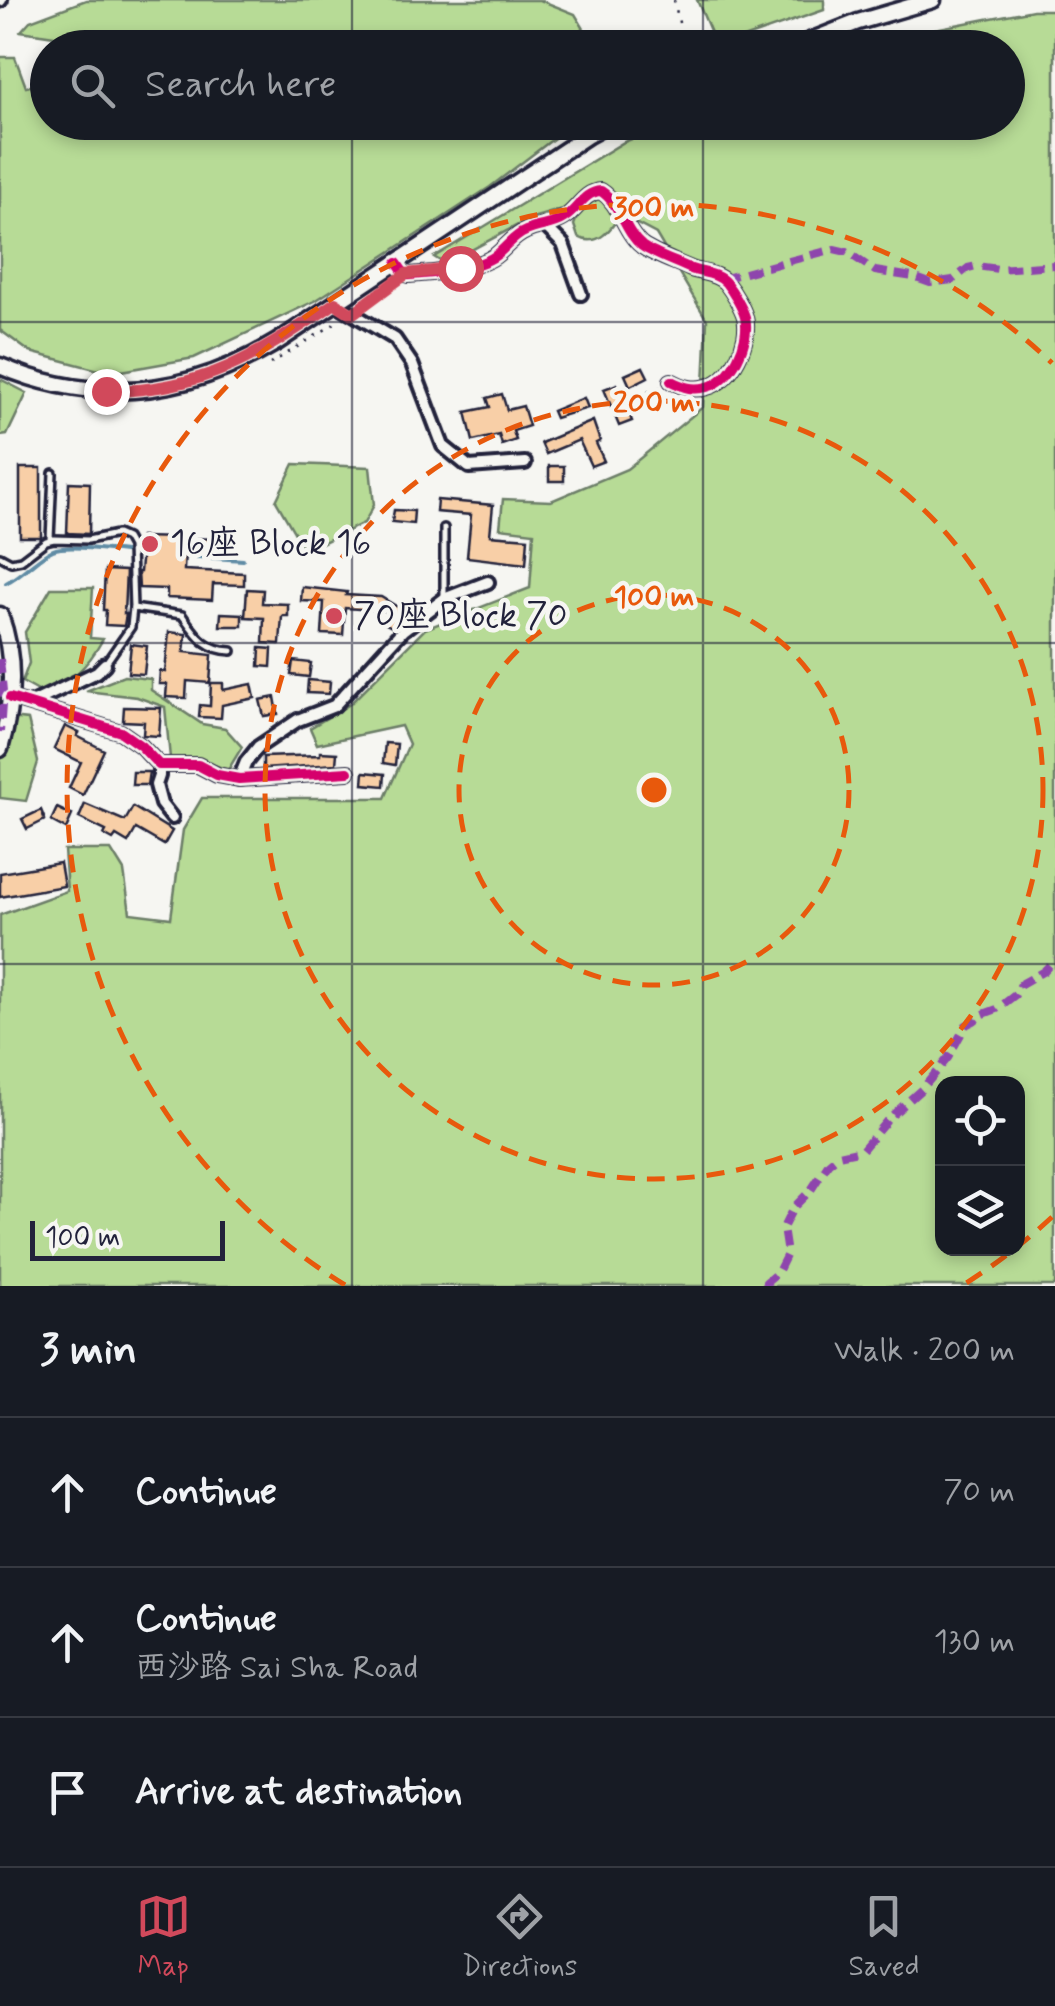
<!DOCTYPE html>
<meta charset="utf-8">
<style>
body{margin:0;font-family:Mynerve,"LXGW WenKai TC",sans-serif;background:#242831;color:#f1f3f6}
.controls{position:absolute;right:30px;bottom:30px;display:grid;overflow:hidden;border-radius:20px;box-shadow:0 5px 15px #0003}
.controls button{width:90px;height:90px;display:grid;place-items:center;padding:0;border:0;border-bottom:2px solid #363941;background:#171b24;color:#f1f3f6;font:50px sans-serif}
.scale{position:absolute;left:30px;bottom:25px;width:195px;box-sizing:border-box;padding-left:10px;border:5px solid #22223b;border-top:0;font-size:28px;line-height:35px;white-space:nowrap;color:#22223b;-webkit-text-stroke:8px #f6f6f2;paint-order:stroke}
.stop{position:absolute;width:30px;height:30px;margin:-22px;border:8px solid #d1495b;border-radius:50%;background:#fff}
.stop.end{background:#d1495b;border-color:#fff;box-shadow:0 2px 10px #0008}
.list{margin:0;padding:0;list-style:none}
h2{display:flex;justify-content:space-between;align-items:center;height:130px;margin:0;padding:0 40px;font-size:42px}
h2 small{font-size:32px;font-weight:400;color:#9ea1a6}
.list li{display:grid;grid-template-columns:65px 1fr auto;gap:30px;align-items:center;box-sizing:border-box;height:150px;padding:0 40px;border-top:2px solid #363941}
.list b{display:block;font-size:38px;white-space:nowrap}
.list p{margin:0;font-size:32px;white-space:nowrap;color:#9ea1a6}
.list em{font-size:32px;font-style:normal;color:#9ea1a6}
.icon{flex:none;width:55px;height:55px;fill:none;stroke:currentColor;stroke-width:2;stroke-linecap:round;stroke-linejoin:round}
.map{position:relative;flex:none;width:1055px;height:1286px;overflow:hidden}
.search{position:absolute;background:#171b24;box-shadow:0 5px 15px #0003;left:30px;right:30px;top:30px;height:110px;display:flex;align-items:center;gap:25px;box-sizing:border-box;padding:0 35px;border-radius:55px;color:#9ea1a6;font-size:38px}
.sheet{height:580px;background:#171b24}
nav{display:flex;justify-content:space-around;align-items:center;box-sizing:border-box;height:140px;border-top:2px solid #363941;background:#171b24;font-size:28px;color:#9ea1a6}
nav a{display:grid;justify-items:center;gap:5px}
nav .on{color:#d1495b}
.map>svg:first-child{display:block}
.green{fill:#b7db96;stroke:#6c7e68;stroke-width:2.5;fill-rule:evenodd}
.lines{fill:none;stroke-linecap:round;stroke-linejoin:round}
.stream{stroke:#608ca5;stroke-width:4}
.building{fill:#f8cfa7;stroke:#22223b;stroke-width:2.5}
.lane-casing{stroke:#22223b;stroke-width:12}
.street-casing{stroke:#22223b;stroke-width:18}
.secondary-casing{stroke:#22223b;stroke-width:21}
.path{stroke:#22223b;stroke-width:2.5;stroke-dasharray:2.5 8;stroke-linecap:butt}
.lane{stroke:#f6f6f2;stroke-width:5}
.street{stroke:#f6f6f2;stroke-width:10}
.secondary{stroke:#f6f6f2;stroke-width:14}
.quiet{stroke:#8e44ad;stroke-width:8;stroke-dasharray:15 8;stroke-linecap:butt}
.cycleway-casing{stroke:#f6f6f2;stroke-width:16}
.cycleway{stroke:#d6006c;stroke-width:10}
.route{stroke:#d1495b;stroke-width:12}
.grid{fill:none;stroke:#22223b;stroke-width:2.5;stroke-opacity:0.55}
.ring{fill:none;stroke:#e8590c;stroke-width:5;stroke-dasharray:18 12}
.poi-dot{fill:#d1495b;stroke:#f6f6f2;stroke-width:4}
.labels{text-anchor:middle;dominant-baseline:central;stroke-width:9;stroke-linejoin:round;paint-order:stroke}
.poi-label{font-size:35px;fill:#22223b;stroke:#f6f6f2;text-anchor:start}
.centre{fill:#e8590c;stroke:#f6f6f2;stroke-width:5}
.ring-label{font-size:30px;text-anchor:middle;font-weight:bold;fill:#e8590c;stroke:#f6f6f2;stroke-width:9;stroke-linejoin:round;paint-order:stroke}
</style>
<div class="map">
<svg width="1055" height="1286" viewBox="0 0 1055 1286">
<rect width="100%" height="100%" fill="#f6f6f2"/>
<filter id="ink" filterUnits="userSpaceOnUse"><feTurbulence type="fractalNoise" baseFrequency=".01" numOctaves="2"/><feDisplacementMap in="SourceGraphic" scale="20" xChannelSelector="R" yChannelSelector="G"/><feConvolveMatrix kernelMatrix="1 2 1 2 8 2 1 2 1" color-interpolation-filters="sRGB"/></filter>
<g filter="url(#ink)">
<g class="green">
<path d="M 86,0 L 540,0 L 575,14 L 595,47 L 101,48 L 101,43 L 21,31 L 30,21 Z"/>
<path d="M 697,0 L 824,0 L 824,10 L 717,47 Z"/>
<path d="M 1033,10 L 1055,10 L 1055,1286 L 0,1286 L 0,915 L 67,891 L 64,850 L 111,850 L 124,871 L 130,913 L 171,918 L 183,830 L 202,798 L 385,798 L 409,744 L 401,726 L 317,744 L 310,728 L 350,704 L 425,629 L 530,588 L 534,532 L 500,528 L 503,499 L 551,501 L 627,469 L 703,407 L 707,320 L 656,234 L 620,215 C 611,230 597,248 578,237 L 574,225 L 583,203 L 529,219 L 445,264 L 434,257 L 624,142 L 673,123 L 1008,122 L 1008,48 L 860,47 L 878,40 ZM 942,1084 L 1018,1084 L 1018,1248 L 942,1248 Z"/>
<path d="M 0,57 L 15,57 L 26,87 L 47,82 L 48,122 L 574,123 L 490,187 L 315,301 L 194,358 L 110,373 L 30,352 L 0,330 Z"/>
<path d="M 0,379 L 27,393 L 7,435 L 0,436 Z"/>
<path d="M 294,464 L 370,467 L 374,505 L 364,523 L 305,551 L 276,501 Z"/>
<path d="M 51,588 L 93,588 L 90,638 L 103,639 C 88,666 71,684 40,692 L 22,682 L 29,663 L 25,632 Z"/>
<path d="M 124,676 L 151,679 L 151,690 L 202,724 L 225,728 L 242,747 L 228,770 L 203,761 L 170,758 L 165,707 L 137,697 L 86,691 Z"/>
<path d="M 0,717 L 28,720 L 38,762 L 26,801 L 0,798 Z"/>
</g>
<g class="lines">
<g class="stream">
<path d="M 183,556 L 243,560"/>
<path d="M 6,583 C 22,575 40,555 53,550 C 69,543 124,553 144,554"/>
</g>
</g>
<g class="building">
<path d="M 643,367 L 648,377 L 630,386 L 625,375 Z"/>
<path d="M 617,384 L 632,421 L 619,426 L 604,389 Z"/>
<path d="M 502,394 L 507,410 L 523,406 L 529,426 L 513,431 L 516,440 L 502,445 L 499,435 L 473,441 L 466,412 L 490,407 L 487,398 Z"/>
<path d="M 584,398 L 588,408 L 555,418 L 552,411 Z"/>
<path d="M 593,421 L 600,441 L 596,443 L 604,461 L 591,466 L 579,440 L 546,454 L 541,443 Z"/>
<rect x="549" y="466" width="15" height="15"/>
<rect x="20" y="468" width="21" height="69"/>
<path d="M 69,482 L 90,483 L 89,534 L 67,533 Z"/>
<path d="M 437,500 L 493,505 L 490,535 L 528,538 L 526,564 L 467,557 L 471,515 L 436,512 Z"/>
<path d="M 394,510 L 414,511 L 413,524 L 392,522 Z"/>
<path d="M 140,537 L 222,539 L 222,552 L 185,551 L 184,570 L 244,573 L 244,585 L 213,584 L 212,600 L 167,598 L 167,589 L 139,588 L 138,572 L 140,572 L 142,550 L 139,550 Z"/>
<path d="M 105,570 L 126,571 L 124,614 L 126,614 L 124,626 L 105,625 L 106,610 L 103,610 Z"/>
<path d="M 302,587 L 347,592 L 346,595 L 381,597 L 406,612 L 401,612 L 392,627 L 382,622 L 388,611 L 345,608 L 343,635 L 322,634 L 324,602 L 301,601 Z"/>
<path d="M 247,589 L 263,590 L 262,603 L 288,604 L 288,616 L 282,616 L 280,644 L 263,643 L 264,618 L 245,617 Z"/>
<path d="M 221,613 L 242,614 L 242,626 L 220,626 Z"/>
<path d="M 169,632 L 186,634 L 184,652 L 212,655 L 210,683 L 187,681 L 186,698 L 166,697 L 167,684 L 159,684 L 160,671 L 165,672 Z"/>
<path d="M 131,644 L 147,646 L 144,674 L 128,673 Z"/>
<path d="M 260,648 L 272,649 L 271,667 L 259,666 Z"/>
<path d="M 293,661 L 311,663 L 309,677 L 291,675 Z"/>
<path d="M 308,680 L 330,682 L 329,694 L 307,693 Z"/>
<path d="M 211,683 L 223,683 L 223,690 L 252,684 L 255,698 L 222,705 L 221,718 L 199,717 L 200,705 L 210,706 Z"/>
<path d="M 275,697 L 278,714 L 264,716 L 260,700 Z"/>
<path d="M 124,707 L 161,708 L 159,736 L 143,735 L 144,722 L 123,721 Z"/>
<path d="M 65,726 L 79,733 L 77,736 L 104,750 L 83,795 L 69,788 L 81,762 L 54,749 Z"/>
<path d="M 385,743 L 397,744 L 395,765 L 383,763 Z"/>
<path d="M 320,752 L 337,753 L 336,764 L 263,769 L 263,757 L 320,755 Z"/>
<path d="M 133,772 L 149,772 L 147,785 L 132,785 Z"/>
<path d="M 364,772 L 385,774 L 384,786 L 363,784 Z"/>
<path d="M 85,804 L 125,821 L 133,807 L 172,831 L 164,845 L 136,829 L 128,843 L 116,836 L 113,840 L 104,835 L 106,831 L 79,818 Z"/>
<path d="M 57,808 L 72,815 L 66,829 L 51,821 Z"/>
<path d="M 41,810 L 45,820 L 27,829 L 22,819 Z"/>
<path d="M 60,863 L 64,886 L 0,897 L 0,873 Z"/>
</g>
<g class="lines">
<g class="lane-casing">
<g id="lane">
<path d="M 444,528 L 444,599"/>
<path d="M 50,539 L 53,473"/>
<path d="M 0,556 L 11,562 L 21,560 L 46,541 L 54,539 L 88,540 L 117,534 L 126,538 L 131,547 L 133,608 L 131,627 L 105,664"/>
<path d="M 133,608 L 182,615 C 197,636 205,650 232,651"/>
</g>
</g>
<g class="street-casing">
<g id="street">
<path d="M 0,1 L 1,0"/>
<path d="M 545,226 L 563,244 L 581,294"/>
<path d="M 397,263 L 404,273 L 409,275 C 431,274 477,269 495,256 C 506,248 513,236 526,231 C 538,225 552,226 564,218 C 578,210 583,192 601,191 C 621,204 624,232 642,246 C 655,255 676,262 691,269 C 702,273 718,273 726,283 C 733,292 742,307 745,317 C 751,341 732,381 707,387 C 693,391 683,387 671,381"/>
<path d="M 335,303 L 395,339 L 412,364 L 443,446 L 469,467 L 525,463"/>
<path d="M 10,698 L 121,732 L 141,746 L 159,765 L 198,765 L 217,775 L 239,779 L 348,772"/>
<path d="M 32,703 L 97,672 L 105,664"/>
<path d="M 159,765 L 159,776 L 156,785 L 161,804 L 172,818"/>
<path d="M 239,779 L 246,762 L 258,747 L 298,720 L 334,706 L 403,630 L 444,599 L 488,582"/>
</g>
</g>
<g class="secondary-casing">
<g id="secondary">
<path d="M 792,48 L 858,22 L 933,0"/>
<path d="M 0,366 C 96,407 189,395 277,342 L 588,135 L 612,122"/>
<path d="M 0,615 C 16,658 13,705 0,749"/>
</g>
</g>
<g class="path">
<path d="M 674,0 L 684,45"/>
<path d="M 763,48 L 780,41"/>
<path d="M 363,306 L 397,281"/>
<path d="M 270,364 L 339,321"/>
<path d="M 638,396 L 661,387"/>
</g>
<use href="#lane" class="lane"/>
<use href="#street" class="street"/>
<use href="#secondary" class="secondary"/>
<g class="quiet">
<path d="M 722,279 L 834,249 L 847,252 L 875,271 L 913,277 L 930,283 L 953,280 L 968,268 L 976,266 L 998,269 L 1055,265"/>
<path d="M 0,659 L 3,691 L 0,732"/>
<path d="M 768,1286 L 766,1282 L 778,1272 L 787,1254 L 783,1228 L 793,1208 L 811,1190 L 828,1164 L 839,1155 L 862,1150 L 889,1118 L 923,1088 L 948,1058 L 966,1025 L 974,1021 L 981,1015 L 997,1009 L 1015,995 L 1021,984 L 1044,971 L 1055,959"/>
</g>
<g class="cycleway-casing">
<g id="cycleway">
<path d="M 397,263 L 404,273 L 409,275 C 431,274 477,269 495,256 C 506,248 513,236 526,231 C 538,225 552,226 564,218 C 578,210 583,192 601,191 C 621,204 624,232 642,246 C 655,255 676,262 691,269 C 702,273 718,273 726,283 C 733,292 742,307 745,317 C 751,341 732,381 707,387 C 693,391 683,387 671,381"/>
<path d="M 10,698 L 121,732 L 141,746 L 159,765 L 198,765 L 217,775 L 239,779 L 348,772"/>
</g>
</g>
<use href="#cycleway" class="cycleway"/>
</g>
</g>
<g class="lines" filter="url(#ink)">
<path class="route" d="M 106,391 C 203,392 258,355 335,303 L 352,314 L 406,274 L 460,268"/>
</g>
<path class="grid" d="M 352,0 L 352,48M 703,0 L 703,48M 352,122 L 352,1286M 703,122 L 703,1286M 0,322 L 1055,322M 0,643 L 1055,643M 0,964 L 1055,964"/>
<g class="ring">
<circle cx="654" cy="790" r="195"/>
<circle cx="654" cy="790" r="389"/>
<path d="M1052 1217A584 584 0 0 1 963 1285M345 1285A584 584 0 1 1 1052 363"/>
</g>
<g class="poi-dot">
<circle cx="150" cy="544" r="10"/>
<circle cx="334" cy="616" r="10"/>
</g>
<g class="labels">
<g class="poi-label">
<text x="170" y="544">16座 Block 16</text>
<text x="354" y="616">70座 Block 70</text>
</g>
</g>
<circle cx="654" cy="790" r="15" class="centre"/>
<g class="ring-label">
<text x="654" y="217">300 m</text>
<text x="654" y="412">200 m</text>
<text x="654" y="606">100 m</text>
</g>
</svg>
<div class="controls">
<button><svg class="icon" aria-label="locate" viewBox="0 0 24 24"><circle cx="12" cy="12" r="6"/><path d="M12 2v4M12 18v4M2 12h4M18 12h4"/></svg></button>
<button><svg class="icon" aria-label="layers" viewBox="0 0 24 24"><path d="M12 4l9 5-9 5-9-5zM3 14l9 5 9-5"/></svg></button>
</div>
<div class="scale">100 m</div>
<div class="stop" style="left:460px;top:268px"></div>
<div class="stop end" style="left:106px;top:391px"></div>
<div class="search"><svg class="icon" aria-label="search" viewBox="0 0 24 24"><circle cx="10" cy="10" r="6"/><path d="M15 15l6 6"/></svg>Search here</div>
</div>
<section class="sheet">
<h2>3 min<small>Walk · 200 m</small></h2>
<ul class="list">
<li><svg class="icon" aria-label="ahead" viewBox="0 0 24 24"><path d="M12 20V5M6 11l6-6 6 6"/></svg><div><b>Continue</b></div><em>70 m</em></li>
<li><svg class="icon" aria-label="ahead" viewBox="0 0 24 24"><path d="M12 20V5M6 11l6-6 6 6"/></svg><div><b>Continue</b><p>西沙路 Sai Sha Road</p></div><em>130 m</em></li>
<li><svg class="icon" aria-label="arrive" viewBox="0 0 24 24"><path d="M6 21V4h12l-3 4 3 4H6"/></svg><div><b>Arrive at destination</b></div></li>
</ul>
</section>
<nav>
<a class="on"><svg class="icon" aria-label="map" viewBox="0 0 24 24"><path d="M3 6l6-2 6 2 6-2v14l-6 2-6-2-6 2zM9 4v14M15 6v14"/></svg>Map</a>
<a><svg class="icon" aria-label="directions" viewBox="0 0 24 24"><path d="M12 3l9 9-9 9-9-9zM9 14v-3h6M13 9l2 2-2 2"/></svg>Directions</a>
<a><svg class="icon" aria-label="saved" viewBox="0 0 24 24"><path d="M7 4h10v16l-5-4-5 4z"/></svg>Saved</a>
</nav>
